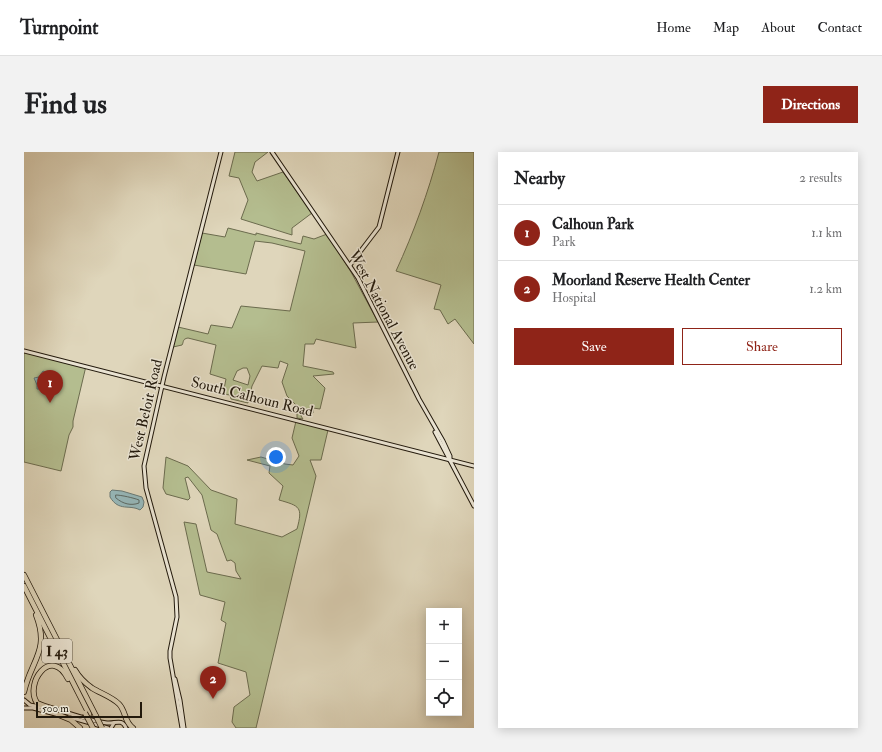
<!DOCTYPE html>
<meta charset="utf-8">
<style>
body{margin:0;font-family:"IM FELL Double Pica",serif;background:#f2f2f2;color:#202124}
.controls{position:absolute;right:12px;bottom:12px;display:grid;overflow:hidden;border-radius:0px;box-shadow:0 2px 10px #0003}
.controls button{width:36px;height:36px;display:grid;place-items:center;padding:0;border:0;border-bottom:1px solid #e0e0e0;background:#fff;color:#202124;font:20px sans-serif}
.scale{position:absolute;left:12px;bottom:10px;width:106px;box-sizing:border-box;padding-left:4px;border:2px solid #22190c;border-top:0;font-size:11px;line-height:14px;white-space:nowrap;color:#22190c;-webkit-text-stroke:3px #eae4d3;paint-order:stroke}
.you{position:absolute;left:252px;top:305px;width:14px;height:14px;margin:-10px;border:3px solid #fff;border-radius:50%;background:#1a73e8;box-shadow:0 0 0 6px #1a73e833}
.badge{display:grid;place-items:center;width:26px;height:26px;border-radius:50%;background:#8f2418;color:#fff;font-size:13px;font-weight:700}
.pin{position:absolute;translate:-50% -33px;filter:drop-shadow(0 1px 2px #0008)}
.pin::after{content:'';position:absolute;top:21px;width:14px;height:12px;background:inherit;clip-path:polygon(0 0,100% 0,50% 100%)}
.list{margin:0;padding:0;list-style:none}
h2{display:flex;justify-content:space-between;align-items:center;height:52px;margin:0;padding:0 16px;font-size:17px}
h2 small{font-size:13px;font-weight:400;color:#757577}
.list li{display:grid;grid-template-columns:26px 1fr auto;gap:12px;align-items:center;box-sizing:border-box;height:56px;padding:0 16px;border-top:1px solid #e0e0e0}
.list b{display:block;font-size:15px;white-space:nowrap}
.list p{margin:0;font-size:13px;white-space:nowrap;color:#757577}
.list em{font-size:13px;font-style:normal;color:#757577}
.actions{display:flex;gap:8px;padding:12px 16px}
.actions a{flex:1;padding:9px 0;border:1px solid #8f2418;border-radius:0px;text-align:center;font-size:14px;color:#8f2418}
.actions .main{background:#8f2418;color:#fff}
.icon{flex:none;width:22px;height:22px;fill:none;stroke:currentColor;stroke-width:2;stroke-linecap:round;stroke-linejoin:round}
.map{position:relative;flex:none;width:450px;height:576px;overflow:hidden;border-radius:0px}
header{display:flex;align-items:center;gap:24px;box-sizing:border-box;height:56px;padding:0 20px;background:#fff;border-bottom:1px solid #e0e0e0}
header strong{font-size:19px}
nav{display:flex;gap:22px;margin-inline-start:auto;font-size:14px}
.intro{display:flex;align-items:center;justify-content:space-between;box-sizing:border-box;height:96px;padding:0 24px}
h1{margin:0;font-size:28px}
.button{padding:10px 18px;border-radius:0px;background:#8f2418;color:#fff;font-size:14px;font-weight:700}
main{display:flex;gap:24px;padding:0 24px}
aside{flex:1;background:#fff;border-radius:0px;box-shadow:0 2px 10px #0003}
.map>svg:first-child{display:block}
.green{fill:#b4bd8f;stroke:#6b6b4e;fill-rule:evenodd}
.water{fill:#96b7b9;stroke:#687874}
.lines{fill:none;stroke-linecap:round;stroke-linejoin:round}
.shore{stroke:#5c6862;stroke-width:1}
.secondary-casing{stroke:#22190c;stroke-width:5}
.highway-casing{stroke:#22190c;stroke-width:6}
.secondary{stroke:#eae4d3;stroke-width:3}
.highway{stroke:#dfd6bb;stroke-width:4.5}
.highway-bridge-casing{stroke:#22190c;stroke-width:6;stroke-linecap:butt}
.highway-bridge{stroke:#dfd6bb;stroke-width:4.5}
.labels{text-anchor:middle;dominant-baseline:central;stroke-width:3;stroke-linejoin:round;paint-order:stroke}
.shield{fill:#eae4d3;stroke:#5e5648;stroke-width:1}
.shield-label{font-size:14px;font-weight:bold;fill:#22190c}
.street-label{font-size:15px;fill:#22190c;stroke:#eae4d3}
</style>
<header>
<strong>Turnpoint</strong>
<nav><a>Home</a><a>Map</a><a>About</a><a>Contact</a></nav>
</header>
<div class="intro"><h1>Find us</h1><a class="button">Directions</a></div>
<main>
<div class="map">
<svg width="450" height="576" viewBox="0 0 450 576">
<rect width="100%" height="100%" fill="#dfd6bb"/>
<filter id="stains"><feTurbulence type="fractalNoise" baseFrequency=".005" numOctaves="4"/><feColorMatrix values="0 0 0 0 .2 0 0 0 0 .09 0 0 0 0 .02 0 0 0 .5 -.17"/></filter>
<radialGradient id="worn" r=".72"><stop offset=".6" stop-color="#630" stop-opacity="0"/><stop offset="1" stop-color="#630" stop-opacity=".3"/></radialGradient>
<g class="green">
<path d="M 211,0 L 244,0 L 231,10 L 228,20 L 233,29 L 259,20 L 288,61 L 268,76 L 268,83 L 217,67 L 224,48 L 215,26 L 205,24 Z"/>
<path d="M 415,0 L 450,0 L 450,192 L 431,167 L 424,172 L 416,158 L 410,157 L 417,133 L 372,119 C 390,80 404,41 415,0 Z"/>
<path d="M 204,76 L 232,83 L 232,81 L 277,92 L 279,84 L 290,87 L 303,82 L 327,120 L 354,170 L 329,171 L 332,196 L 292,187 L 290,192 L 281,192 L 279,214 L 309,220 L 310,222 L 289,224 L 301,236 L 296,257 L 289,256 L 289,261 L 278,259 L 277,264 L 279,267 L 273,266 L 273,254 L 263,244 L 258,230 L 264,212 L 256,209 L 254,216 L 238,214 L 228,234 L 224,251 L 207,247 L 206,243 L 199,242 L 202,227 L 186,222 L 192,193 L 164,186 C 158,187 160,190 158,193 L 149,195 L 154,175 L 184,182 L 187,173 L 208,176 L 217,154 L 266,159 L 281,99 L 248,91 L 231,89 L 222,122 L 170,113 L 178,81 L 201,85 ZM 219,216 L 223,216 L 226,224 L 224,233 L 209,228 L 213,219 Z"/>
<path d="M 0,198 L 62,214 L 49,269 L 49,275 L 45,283 L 37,319 L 0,310 Z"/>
<path d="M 272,269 L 304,278 L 297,308 L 286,308 L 292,324 L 232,576 L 212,576 L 208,570 L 210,555 L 226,543 L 222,520 L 194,511 L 202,471 L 197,468 L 201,450 L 176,443 L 160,370 L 172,372 L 183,420 L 217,427 L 212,419 L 211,411 L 207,408 L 203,409 L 193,382 L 187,378 L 178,343 L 164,325 L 161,326 L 166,346 L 164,348 L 142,342 L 139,336 L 142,305 L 164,314 L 187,338 L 213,347 L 211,372 L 258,385 L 273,377 C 279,355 276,354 255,348 L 259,334 L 245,321 L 246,314 L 223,308 L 237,305 L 261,312 L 269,313 L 275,304 L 268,286 Z"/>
</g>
<g class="water">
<path d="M 19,219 L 23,221 L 19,235 L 15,237 L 13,237 L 13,233 L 10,226 L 15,225 Z"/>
<path d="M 88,338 L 98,339 L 118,345 L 120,350 L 119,355 L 116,358 C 105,352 95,360 86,345 L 86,340 Z"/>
</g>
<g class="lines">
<path class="shore" d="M 92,343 C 97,343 110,346 115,348 L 115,351 C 107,354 99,352 92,346 Z"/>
<g class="secondary-casing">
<g id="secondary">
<path d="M 248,0 L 334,126 L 395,247 L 419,289 L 426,304 L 426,308"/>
<path d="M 326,113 L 355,75 L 374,0"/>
<path d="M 0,199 L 450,314"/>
<path d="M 411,280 L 450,354"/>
<path d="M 151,527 L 156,548 L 160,576"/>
<path d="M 0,548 L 6,553 L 22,556"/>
<path d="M 0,556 L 9,556 L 35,563"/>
<path d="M 33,558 C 49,562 66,569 83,571 C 91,572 98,566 102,576"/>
<path d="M 45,565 L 84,576"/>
<path d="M 87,576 L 90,571"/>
<path d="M 158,576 L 146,506 L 146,499 L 153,465 L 152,445 L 122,336 L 120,314 L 140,225 L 197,0"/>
</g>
</g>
<g class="highway-casing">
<g id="highway">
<path d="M 0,423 L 72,564"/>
<path d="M 0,434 L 65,562"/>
<path d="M 51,518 C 55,525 61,531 68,536 C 76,541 88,545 95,552 C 102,559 100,570 109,576"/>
<path d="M 0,540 C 7,508 26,499 12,463"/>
<path d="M 34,558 C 27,556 19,554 13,551 C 0,532 27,493 44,527"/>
<path d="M 35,563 L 47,568 L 56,576"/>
</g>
</g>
<use href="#secondary" class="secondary"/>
<use href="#highway" class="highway"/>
<g class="highway-bridge-casing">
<g id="highway-bridge">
<path d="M 61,561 L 69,576"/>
<path d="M 72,564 L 78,576"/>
</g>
</g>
<use href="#highway-bridge" class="highway-bridge"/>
</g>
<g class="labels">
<rect class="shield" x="18" y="487" width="30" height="24" rx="3"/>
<g class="shield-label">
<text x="33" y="499">I 43</text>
</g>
<g class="street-label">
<text transform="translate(360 158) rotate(62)">West National Avenue</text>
<text transform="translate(228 245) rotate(14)">South Calhoun Road</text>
<text transform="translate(122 258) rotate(-77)">West Beloit Road</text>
</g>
</g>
<rect width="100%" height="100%" filter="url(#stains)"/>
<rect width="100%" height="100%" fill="url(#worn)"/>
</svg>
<div class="controls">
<button>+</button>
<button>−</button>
<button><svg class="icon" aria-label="locate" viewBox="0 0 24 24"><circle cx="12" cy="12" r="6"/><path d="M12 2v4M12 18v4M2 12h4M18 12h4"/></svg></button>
</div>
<div class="scale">500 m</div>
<div class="you"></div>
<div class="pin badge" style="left:26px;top:251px">1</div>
<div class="pin badge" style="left:189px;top:547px">2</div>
</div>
<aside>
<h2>Nearby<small>2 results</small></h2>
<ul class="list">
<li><span class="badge">1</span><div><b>Calhoun Park</b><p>Park</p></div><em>1.1 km</em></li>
<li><span class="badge">2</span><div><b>Moorland Reserve Health Center</b><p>Hospital</p></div><em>1.2 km</em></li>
</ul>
<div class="actions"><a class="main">Save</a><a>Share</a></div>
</aside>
</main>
